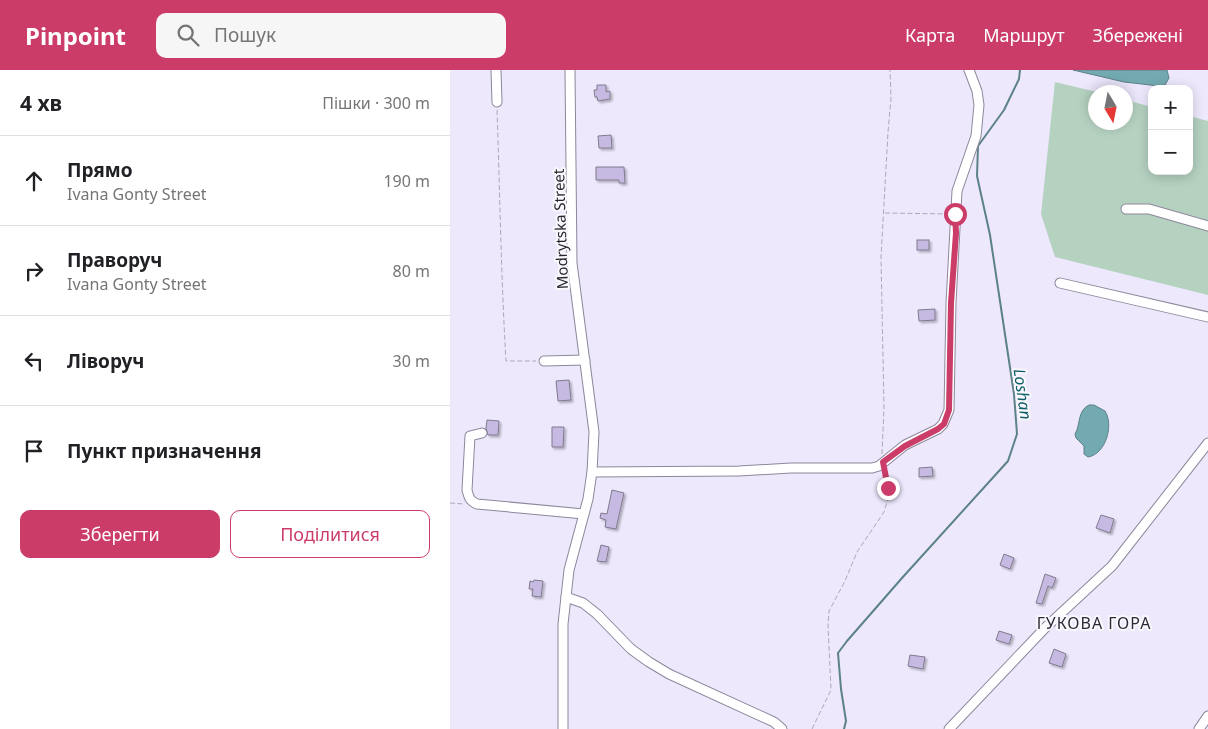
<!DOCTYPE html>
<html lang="uk">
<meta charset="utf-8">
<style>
body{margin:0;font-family:"Noto Sans",sans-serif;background:#f6f6f6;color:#202124}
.controls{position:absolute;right:15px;top:15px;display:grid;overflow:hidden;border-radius:10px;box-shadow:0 2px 12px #0003}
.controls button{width:45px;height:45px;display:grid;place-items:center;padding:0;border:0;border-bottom:1px solid #e0e0e0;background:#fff;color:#202124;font:25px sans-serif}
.compass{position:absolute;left:638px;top:15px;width:45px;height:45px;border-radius:50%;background:#fff;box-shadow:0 2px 12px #0003;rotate:170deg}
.stop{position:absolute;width:15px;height:15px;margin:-11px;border:4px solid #cb3d68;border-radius:50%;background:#fff}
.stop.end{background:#cb3d68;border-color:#fff;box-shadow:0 1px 5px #0008}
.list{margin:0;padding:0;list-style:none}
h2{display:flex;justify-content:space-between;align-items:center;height:65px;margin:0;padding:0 20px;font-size:21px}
h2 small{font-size:16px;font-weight:400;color:#757577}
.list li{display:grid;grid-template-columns:32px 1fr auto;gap:15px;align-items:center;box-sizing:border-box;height:90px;padding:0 20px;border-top:1px solid #e0e0e0}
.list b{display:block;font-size:19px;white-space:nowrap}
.list p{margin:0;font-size:16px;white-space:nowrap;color:#757577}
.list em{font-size:16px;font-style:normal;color:#757577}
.actions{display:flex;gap:10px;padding:15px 20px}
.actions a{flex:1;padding:11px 0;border:1px solid #cb3d68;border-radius:10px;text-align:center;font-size:18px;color:#cb3d68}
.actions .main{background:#cb3d68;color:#fff}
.icon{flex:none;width:28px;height:28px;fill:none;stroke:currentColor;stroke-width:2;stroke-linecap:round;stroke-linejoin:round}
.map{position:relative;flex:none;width:758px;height:659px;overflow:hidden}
header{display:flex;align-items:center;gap:30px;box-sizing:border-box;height:70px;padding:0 25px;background:#cb3d68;color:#fff}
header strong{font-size:24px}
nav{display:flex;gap:28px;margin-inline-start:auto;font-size:18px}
.search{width:350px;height:45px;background:#f6f6f6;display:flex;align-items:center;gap:12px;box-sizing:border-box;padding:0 18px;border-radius:10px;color:#757577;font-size:19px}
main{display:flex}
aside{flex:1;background:#fff}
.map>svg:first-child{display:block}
.green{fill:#b5d1c0}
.water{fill:#73aab1;stroke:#5c8289}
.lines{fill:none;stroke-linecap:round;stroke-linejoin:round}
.stream{stroke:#5c8289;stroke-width:2}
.building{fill:#c6bae3;stroke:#807a8d;filter:url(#shadow)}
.minor-casing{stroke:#8c879a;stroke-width:11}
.path{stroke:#aca8b8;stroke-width:1;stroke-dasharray:5 2.5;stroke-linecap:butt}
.minor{stroke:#fff;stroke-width:9}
.route{stroke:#cb3d68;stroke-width:6}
.labels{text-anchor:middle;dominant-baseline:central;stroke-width:4;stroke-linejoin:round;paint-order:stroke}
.street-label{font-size:15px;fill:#27252d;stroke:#f9f8fc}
.water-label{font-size:16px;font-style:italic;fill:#105e67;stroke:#f9f8fc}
.neighbourhood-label{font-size:16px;letter-spacing:1px;fill:#2e2939;stroke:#f9f8fc}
</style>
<header>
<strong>Pinpoint</strong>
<div class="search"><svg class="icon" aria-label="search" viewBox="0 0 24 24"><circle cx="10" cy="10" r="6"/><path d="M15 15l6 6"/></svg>Пошук</div>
<nav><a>Карта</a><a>Маршрут</a><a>Збережені</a></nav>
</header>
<main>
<aside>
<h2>4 хв<small>Пішки · 300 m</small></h2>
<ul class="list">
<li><svg class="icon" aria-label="ahead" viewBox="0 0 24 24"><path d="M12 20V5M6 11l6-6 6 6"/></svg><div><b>Прямо</b><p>Ivana Gonty Street</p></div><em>190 m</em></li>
<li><svg class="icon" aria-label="right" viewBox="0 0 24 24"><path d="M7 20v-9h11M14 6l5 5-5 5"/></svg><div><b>Праворуч</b><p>Ivana Gonty Street</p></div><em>80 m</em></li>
<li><svg class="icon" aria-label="left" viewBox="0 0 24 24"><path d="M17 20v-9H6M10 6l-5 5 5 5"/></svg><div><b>Ліворуч</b></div><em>30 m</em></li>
<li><svg class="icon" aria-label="arrive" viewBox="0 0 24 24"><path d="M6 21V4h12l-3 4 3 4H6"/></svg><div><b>Пункт призначення</b></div></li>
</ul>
<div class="actions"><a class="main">Зберегти</a><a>Поділитися</a></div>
</aside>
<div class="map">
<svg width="758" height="659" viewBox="0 0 758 659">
<defs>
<filter id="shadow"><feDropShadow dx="2" dy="2" stdDeviation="1" flood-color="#0004"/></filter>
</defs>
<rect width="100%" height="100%" fill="#eee8fd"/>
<path class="green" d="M 605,12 L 647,22 L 646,22 L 646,52 L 676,52 L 676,30 L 702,37 L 702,101 L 739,101 L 739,46 L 758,51 L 758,225 L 605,187 L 591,144 Z"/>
<g class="water">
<path d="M 623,0 L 717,0 L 719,8 L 715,15 L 709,16 L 674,12 Z"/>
<path d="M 639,335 L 644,335 L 655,341 C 664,355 656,384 638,387 L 634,384 L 634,376 L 626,368 L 625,364 C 631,354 627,341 639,335 Z"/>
</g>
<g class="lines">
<path class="stream" d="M 394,659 L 396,651 L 391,619 L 388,583 L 397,571 L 452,508 L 558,391 L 567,364 L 564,324 L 540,165 L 527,106 L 528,76 L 554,40 L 569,9 L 570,0"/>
</g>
<g class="building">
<path d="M 147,15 L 156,15 L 156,22 L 160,21 L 160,29 L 148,31 L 147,27 L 145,27 L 144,20 L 147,20 Z"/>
<path d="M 161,65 L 162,78 L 149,78 L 148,66 Z"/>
<path d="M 146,97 L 174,97 L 175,113 L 169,113 L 169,110 L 146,110 Z"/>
<rect x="467" y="170" width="12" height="10"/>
<path d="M 485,239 L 485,250 L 469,251 L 468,240 Z"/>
<path d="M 119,310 L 121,330 L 108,331 L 106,311 Z"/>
<path d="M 37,350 L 49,351 L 48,365 L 38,365 L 36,358 Z"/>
<path d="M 102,357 L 114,357 L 113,377 L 102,377 Z"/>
<path d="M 482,397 L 483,406 L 469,407 L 469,398 Z"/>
<path d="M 162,420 L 174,423 L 166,459 L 155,457 L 156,450 L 150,448 L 151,443 L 157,444 Z"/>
<path d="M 651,445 L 664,449 L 660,463 L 646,458 Z"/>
<path d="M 151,475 L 159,477 L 156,492 L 147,491 Z"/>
<path d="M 554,484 L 564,488 L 560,499 L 550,495 Z"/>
<path d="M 595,504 L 606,508 L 602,518 L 598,516 L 592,534 L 586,533 Z"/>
<path d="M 84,510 L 93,511 L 91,527 L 82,526 L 83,519 L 79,519 L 80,511 L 83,512 Z"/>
<path d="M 549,561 L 562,565 L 559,574 L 546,570 Z"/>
<path d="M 604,579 L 616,584 L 612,597 L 599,593 Z"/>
<path d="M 460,585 L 475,587 L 473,599 L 458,596 Z"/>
</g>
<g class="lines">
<g class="minor-casing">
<g id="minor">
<path d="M 46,0 L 47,32"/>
<path d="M 676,139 L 699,139 L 758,156"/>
<path d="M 610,213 L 758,247"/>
<path d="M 94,291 L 135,290"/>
<path d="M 32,363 L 20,366 L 17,420 C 19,428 20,431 27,434 L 134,444"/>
<path d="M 142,402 L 289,401 L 341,398 L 422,398 L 429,396 L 455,375 L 488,359 L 493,354 L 499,340 L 501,233 L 507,121 L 526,66 L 529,35 L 527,21 L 519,0"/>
<path d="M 116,527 L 133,533 L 147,544 L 181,579 L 199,592 L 219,604 L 324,652 L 332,659"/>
<path d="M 113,659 L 113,554 L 119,500 L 138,429 L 142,402 L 144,362 L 122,193 L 120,0"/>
<path d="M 499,659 L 595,558 L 662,496 L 758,373"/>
<path d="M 749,659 L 758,646"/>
</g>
</g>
<g class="path">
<path d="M 47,40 C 50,124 51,207 56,291 L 86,291"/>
<path d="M 435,143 L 499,144"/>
<path d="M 432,384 L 434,338 L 431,187 L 438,62 L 441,28 L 440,0"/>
<path d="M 0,433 L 14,434"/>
<path d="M 362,659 L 381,620 L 378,555 L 379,541 L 395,511 L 407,482 L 434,442 L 439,425 L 435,402"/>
</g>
<use href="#minor" class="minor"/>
</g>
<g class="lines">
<path class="route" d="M 438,418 L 433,392 L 455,376 L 488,359 L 494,354 L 499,340 L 501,233 L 506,163 L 505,144"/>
</g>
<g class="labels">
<g class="street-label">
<text transform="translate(110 159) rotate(-92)">Modrytska Street</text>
</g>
<g class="water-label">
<text transform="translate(573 324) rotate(82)">Loshan</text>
</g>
<g class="neighbourhood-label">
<text x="644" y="553">ГУКОВА ГОРА</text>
</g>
</g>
</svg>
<div class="controls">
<button>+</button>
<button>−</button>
</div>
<svg class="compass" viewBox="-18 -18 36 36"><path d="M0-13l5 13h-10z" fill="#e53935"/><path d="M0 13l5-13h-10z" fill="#757577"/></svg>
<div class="stop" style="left:505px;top:144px"></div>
<div class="stop end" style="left:438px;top:418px"></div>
</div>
</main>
